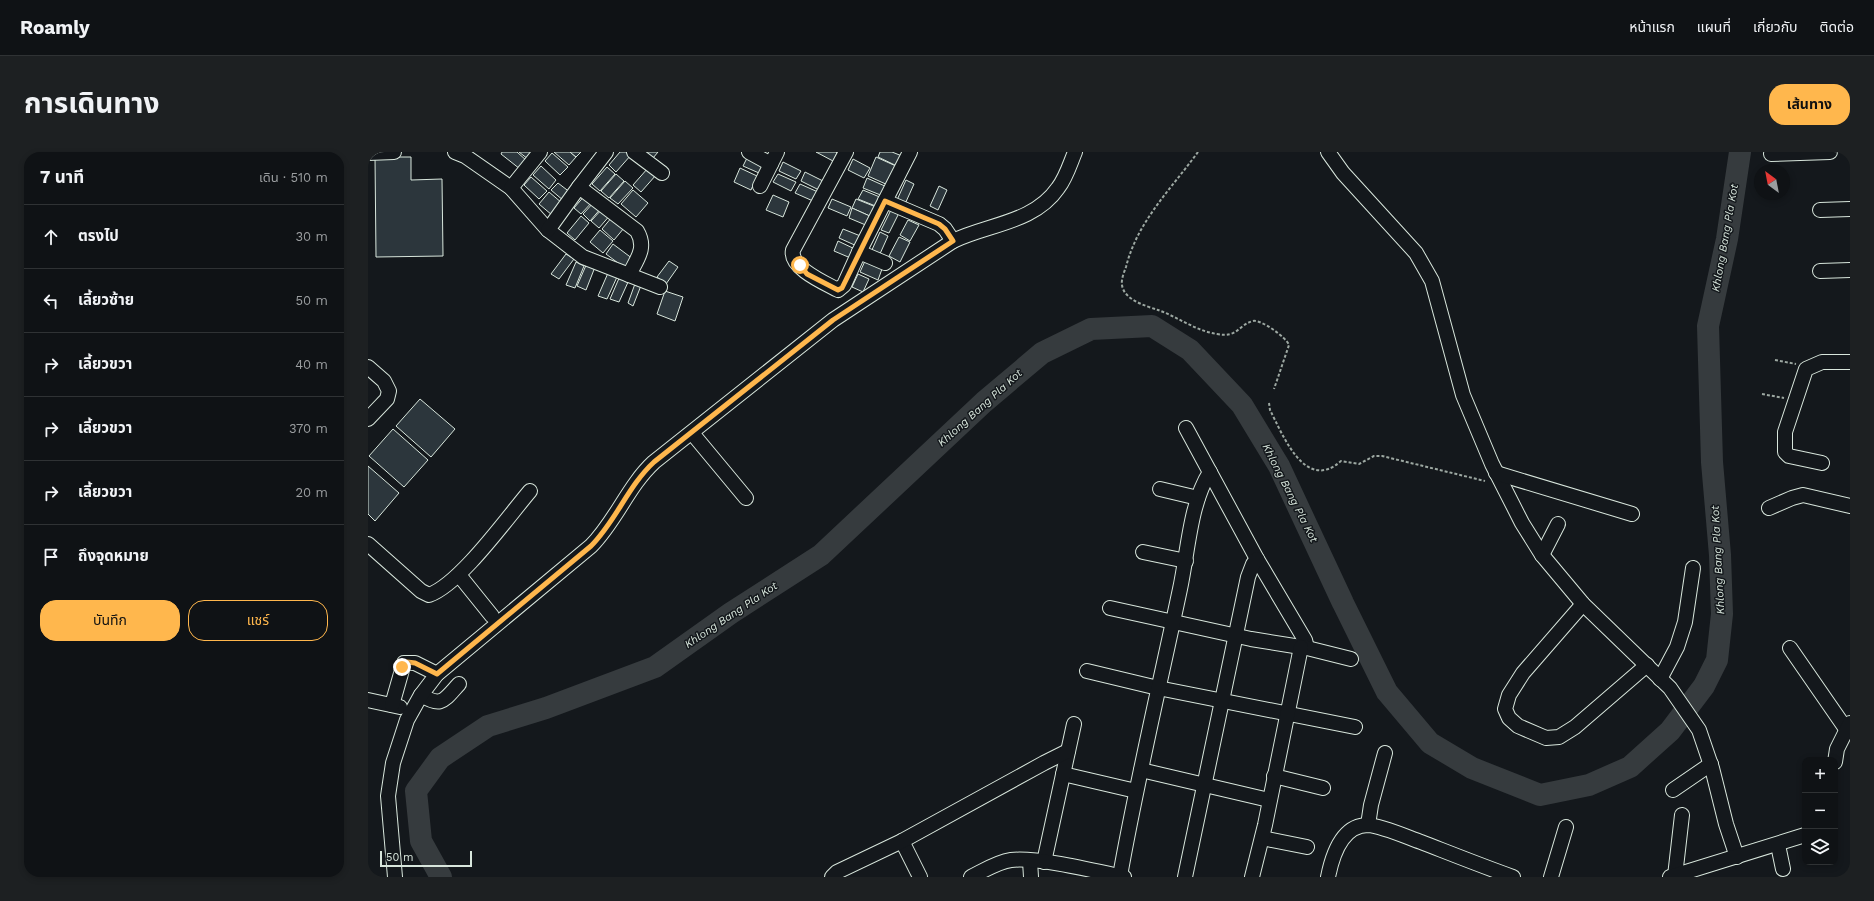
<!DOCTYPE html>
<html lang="th">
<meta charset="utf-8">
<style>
body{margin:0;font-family:"Work Sans","Noto Sans Thai",sans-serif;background:#1d2022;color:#f1f3f6}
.controls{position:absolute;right:12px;bottom:12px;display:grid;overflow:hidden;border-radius:8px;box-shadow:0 2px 6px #0003}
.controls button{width:36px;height:36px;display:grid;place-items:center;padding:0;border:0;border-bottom:1px solid #2f3234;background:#0f1215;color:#f1f3f6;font:20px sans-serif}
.compass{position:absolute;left:1386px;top:12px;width:36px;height:36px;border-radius:50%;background:#0f1215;box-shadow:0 2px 6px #0003;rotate:328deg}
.scale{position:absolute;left:12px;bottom:10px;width:92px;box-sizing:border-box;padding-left:4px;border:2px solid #d8e6dc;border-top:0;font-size:11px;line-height:14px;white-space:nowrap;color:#d8e6dc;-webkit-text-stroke:3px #14181c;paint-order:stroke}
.stop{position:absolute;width:12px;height:12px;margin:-9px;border:3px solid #ffb74d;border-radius:50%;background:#fff}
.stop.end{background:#ffb74d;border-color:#fff;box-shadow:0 1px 4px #0008}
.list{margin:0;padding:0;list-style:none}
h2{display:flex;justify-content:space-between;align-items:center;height:52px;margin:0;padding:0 16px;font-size:17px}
h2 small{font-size:13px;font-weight:400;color:#9b9ea0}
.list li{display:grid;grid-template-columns:26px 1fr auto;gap:12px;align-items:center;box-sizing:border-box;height:64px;padding:0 16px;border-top:1px solid #2f3234}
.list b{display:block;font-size:15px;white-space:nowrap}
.list em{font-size:13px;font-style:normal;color:#9b9ea0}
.actions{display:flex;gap:8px;padding:12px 16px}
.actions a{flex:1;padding:9px 0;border:1px solid #ffb74d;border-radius:16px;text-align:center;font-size:14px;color:#ffb74d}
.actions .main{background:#ffb74d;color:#111}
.icon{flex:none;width:22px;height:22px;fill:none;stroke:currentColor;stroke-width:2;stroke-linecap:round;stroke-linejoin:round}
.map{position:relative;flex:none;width:1482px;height:725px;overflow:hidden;border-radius:16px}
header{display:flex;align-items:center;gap:24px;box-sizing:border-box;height:56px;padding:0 20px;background:#0f1215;border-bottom:1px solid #2f3234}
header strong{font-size:19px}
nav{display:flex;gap:22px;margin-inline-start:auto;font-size:14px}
.intro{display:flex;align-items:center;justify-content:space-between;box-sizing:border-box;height:96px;padding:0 24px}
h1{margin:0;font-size:28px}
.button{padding:10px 18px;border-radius:16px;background:#ffb74d;color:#111;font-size:14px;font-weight:700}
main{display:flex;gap:24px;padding:0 24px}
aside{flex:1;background:#0f1215;border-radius:16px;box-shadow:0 2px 6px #0003}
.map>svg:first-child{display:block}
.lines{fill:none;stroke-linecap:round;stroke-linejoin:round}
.river{stroke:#363b3e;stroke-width:22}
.building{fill:#2c363c;stroke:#d8e6dc}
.minor-casing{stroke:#d8e6dc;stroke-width:16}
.path{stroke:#9da8a2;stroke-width:2;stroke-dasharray:3 2;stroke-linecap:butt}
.minor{stroke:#14181c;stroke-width:14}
.route{stroke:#ffb74d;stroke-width:5}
.labels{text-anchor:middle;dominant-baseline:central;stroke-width:3;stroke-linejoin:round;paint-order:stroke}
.water-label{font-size:11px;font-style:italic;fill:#d8e6dc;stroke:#14181c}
</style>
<header>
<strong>Roamly</strong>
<nav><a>หน้าแรก</a><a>แผนที่</a><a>เกี่ยวกับ</a><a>ติดต่อ</a></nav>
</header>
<div class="intro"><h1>การเดินทาง</h1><a class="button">เส้นทาง</a></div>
<main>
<aside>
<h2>7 นาที<small>เดิน · 510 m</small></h2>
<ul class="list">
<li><svg class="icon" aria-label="ahead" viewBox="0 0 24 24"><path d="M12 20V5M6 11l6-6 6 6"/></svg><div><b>ตรงไป</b></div><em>30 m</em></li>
<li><svg class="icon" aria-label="left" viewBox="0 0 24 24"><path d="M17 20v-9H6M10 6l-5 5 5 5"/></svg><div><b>เลี้ยวซ้าย</b></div><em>50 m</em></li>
<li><svg class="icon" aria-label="right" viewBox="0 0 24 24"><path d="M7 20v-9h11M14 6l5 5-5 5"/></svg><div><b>เลี้ยวขวา</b></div><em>40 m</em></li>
<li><svg class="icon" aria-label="right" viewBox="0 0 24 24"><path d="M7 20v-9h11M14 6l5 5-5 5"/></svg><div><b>เลี้ยวขวา</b></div><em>370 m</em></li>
<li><svg class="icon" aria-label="right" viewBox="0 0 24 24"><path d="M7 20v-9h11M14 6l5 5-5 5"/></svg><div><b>เลี้ยวขวา</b></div><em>20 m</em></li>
<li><svg class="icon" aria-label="arrive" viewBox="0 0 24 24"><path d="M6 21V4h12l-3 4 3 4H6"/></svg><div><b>ถึงจุดหมาย</b></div></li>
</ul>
<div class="actions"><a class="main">บันทึก</a><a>แชร์</a></div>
</aside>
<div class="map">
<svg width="1482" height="725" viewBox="0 0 1482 725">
<rect width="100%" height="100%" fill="#14181c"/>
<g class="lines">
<path class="river" d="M 73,725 L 53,689 L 48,639 L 72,606 L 120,574 L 178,556 L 287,515 L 363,461 L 453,403 L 616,250 L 674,201 L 723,177 L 784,174 L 822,198 L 874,253 L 911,314 L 975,451 L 1019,540 L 1062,591 L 1104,616 L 1172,643 L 1221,633 L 1262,615 L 1302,579 L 1336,534 L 1349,508 L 1354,462 L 1352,403 L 1344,310 L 1340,174 L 1359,87 L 1372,0"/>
</g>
<g class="building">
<path d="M 134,0 L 149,0 L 159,9 L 152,17 L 133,2 Z"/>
<path d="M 151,0 L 166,0 L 160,7 Z"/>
<path d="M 186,0 L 202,0 L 208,5 L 201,13 Z"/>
<path d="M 202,0 L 213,0 L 208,5 Z"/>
<path d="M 252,0 L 259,0 L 263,3 L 248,20 L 241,13 Z"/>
<path d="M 278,0 L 290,0 L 285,6 Z"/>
<path d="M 448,0 L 468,0 L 469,1 L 465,9 Z"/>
<path d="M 512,0 L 524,0 L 534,4 L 529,14 L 510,5 Z"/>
<path d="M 184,1 L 200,15 L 192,23 L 177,9 Z"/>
<path d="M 7,5 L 43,5 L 43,28 L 74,27 L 75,104 L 8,105 Z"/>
<path d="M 508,5 L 530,15 L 522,34 L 500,24 Z"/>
<path d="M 379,6 L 395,13 L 391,21 L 375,14 Z"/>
<path d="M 485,7 L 502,16 L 496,26 L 480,18 Z"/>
<path d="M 415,10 L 433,19 L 428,27 L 411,19 Z"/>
<path d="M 173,14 L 188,28 L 181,37 L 165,23 Z"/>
<path d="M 239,15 L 247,22 L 232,39 L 224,32 Z"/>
<path d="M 280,16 L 288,23 L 273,40 L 265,33 Z"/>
<path d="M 372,16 L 389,24 L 383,38 L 366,30 Z"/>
<path d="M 437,20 L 455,29 L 451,38 L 433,29 Z"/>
<path d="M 248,22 L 256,29 L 241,46 L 233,39 Z"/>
<path d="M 410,22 L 428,30 L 423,39 L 405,30 Z"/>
<path d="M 163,25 L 179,39 L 171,47 L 156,33 Z"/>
<path d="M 499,26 L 519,35 L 515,44 L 495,36 Z"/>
<path d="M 538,28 L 546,32 L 537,52 L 529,48 Z"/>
<path d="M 257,29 L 265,36 L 250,52 L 242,46 Z"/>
<path d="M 190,31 L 203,41 L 196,49 L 183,38 Z"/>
<path d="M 432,32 L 450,40 L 445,49 L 427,41 Z"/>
<path d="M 571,34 L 579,38 L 570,58 L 562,54 Z"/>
<path d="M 265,38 L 280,51 L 268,65 L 253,52 Z"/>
<path d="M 495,38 L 514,46 L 510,55 L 490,47 Z"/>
<path d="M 181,40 L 194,51 L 184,63 L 171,52 Z"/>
<path d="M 218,42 L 226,48 L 213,62 L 206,56 Z"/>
<path d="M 405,43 L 421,50 L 415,65 L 398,58 Z"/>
<path d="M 464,47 L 483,55 L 479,64 L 460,56 Z"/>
<path d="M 488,47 L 508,55 L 504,65 L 484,56 Z"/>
<path d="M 227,49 L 234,55 L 222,69 L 215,62 Z"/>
<path d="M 236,55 L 243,62 L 231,76 L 223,69 Z"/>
<path d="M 484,56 L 504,65 L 500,74 L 481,66 Z"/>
<path d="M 523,58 L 531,61 L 521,81 L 513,78 Z"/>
<path d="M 213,64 L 221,71 L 207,88 L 199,81 Z"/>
<path d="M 244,65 L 256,76 L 246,88 L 234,77 Z"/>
<path d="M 540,68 L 551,73 L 542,89 L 532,83 Z"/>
<path d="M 475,77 L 495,85 L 491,95 L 471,86 Z"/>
<path d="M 232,78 L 245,89 L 235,101 L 222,90 Z"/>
<path d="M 512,80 L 520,84 L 511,104 L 503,100 Z"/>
<path d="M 531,85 L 542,90 L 532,110 L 521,104 Z"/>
<path d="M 470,89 L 489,98 L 485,107 L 466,99 Z"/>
<path d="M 245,92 L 265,107 L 258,117 L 238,102 Z"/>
<path d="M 198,102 L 206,107 L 191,127 L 183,122 Z"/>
<path d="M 301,109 L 310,115 L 298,132 L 289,125 Z"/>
<path d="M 497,109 L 514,117 L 510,128 L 492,120 Z"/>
<path d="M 208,110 L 216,114 L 207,136 L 198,133 Z"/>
<path d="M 219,111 L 227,115 L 218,138 L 209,134 Z"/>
<path d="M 240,121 L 249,125 L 239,147 L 230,144 Z"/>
<path d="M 490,122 L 501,127 L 495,140 L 484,135 Z"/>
<path d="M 252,124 L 261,128 L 251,150 L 242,147 Z"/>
<path d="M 268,129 L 274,131 L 265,154 L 260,151 Z"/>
<path d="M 297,139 L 315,145 L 307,169 L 289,162 Z"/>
<path d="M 52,247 L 87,277 L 63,305 L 28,274 Z"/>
<path d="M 25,277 L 60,308 L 36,335 L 1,304 Z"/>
<path d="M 0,314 L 31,341 L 7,369 L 0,362 Z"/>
</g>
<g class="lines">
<g class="minor-casing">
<g id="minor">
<path d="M 87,0 L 97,4 L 143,36 L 180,78 L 215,105 L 292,135"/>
<path d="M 266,0 L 294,21"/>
<path d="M 381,0 L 403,12"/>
<path d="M 478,0 L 425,98 C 421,116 457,131 470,138 L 476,133 L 491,100 L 517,111"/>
<path d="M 542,0 L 517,49 L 571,72 L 577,77 L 585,89"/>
<path d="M 960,0 L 975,21 L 1048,101 L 1064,129 L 1095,243 L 1124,312 L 1154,371 L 1174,403 L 1215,452 L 1302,536 L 1331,578 L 1344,616 L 1358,672 L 1369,705"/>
<path d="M 0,1 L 26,0"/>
<path d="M 1403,2 L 1462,0"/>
<path d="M 392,34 L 409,0"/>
<path d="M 211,35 L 238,0"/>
<path d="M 143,36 L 172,0"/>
<path d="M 1452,58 L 1482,57"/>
<path d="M 180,78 L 211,35 L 269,79 C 279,96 269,107 261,123"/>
<path d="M 491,100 L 517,49"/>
<path d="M 1452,119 L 1482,118"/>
<path d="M 0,215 L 16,229 L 21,239 L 19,247 L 0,267"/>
<path d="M 818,276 L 889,407 L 937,488 L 939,496"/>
<path d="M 324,281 L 378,346"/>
<path d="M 1454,311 L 1421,304 L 1417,300 L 1417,280 L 1438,217 L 1454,210 L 1482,210"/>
<path d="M 1128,321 L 1264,362"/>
<path d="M 792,337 L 830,346"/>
<path d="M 1401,356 L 1424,346 L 1435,343 L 1482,354"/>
<path d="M 0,392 L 53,439 L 61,443 C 92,432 139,366 162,339"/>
<path d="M 775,400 L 818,409"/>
<path d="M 1174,403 L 1190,372"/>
<path d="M 91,423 L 124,464"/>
<path d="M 1215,452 L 1155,521 L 1141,543 L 1137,557 L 1141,566 L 1150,574 L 1178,586 L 1191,585 L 1207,575 L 1279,513"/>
<path d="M 742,456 L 883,487 L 939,496 L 983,507"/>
<path d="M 1422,496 L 1478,577"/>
<path d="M 719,519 L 790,536 L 987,575"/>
<path d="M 1292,527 L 1309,495 L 1317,470 L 1325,416"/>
<path d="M 53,543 C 74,556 76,548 91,532"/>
<path d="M 0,548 L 32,555"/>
<path d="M 24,553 L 36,511 L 47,511 L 69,522"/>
<path d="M 1467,610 L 1469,597 L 1482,571"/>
<path d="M 773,618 L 901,648"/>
<path d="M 695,622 L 768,639"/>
<path d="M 906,624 L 955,636"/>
<path d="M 1305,638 L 1343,612"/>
<path d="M 1000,673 L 1003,653 L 1017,601"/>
<path d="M 894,686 L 939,695"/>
<path d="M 534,689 L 552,725"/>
<path d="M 1410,693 L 1415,717"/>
<path d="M 662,709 L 663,725"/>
<path d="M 676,710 L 706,572"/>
<path d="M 752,724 C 769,628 792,532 812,437 C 820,400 822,351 842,320"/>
<path d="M 1307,724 L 1314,663"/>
<path d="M 27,725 L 20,644 L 25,611 L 39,568 L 53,543 L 69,522 L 223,394 C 248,369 260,334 286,310 L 465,168 L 585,89 C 620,72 666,71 690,36 C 698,26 702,12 707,0"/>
<path d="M 464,725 L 469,720 L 534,689 L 676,611 L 700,599"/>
<path d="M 603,725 C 615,719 629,710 643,708 C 671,705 727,719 756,725"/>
<path d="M 817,725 L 880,425 L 885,412 L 889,407"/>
<path d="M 884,725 L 897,673 L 933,495"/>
<path d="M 960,725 C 964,705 973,673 1000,673 C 1014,674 1039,685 1053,690 C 1084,702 1114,714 1145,725"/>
<path d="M 1183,725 L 1198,675"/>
<path d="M 1302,725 L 1437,683"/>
</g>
</g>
<g class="path">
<path d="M 830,0 C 803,37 769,70 758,115 C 756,120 753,128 754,133 C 756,148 778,154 790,158 C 810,165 828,179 849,182 C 870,186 870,173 885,169 C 893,167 919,186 921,193 L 906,237"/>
<path d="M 1407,208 L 1428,212"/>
<path d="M 1394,242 L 1416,246"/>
<path d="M 901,251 L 902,258 C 915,283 937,341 973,309 L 991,312 L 1006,304 L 1014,304 L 1117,329"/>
</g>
<use href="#minor" class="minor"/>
</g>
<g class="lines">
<path class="route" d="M 34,515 L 39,510 L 47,511 L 69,522 L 223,394 C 248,369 260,334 286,310 L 465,168 L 585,89 L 577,77 L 571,72 L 517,49 L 474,136 L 470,138 L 439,122 L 432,113"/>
</g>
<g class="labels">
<g class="water-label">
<text transform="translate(1357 86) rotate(-80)">Khlong Bang Pla Kot</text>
<text transform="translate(612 256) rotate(-42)">Khlong Bang Pla Kot</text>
<text transform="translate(922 341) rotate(63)">Khlong Bang Pla Kot</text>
<text transform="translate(1350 408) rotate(-93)">Khlong Bang Pla Kot</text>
<text transform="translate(363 463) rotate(-34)">Khlong Bang Pla Kot</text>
</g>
</g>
</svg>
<div class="controls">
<button>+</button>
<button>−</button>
<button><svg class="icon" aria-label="layers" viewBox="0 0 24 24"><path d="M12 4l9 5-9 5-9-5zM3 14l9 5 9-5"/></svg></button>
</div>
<svg class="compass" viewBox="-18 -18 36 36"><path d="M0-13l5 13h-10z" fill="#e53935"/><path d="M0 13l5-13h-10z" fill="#9b9ea0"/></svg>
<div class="scale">50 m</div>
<div class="stop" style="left:432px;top:113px"></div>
<div class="stop end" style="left:34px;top:515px"></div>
</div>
</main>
